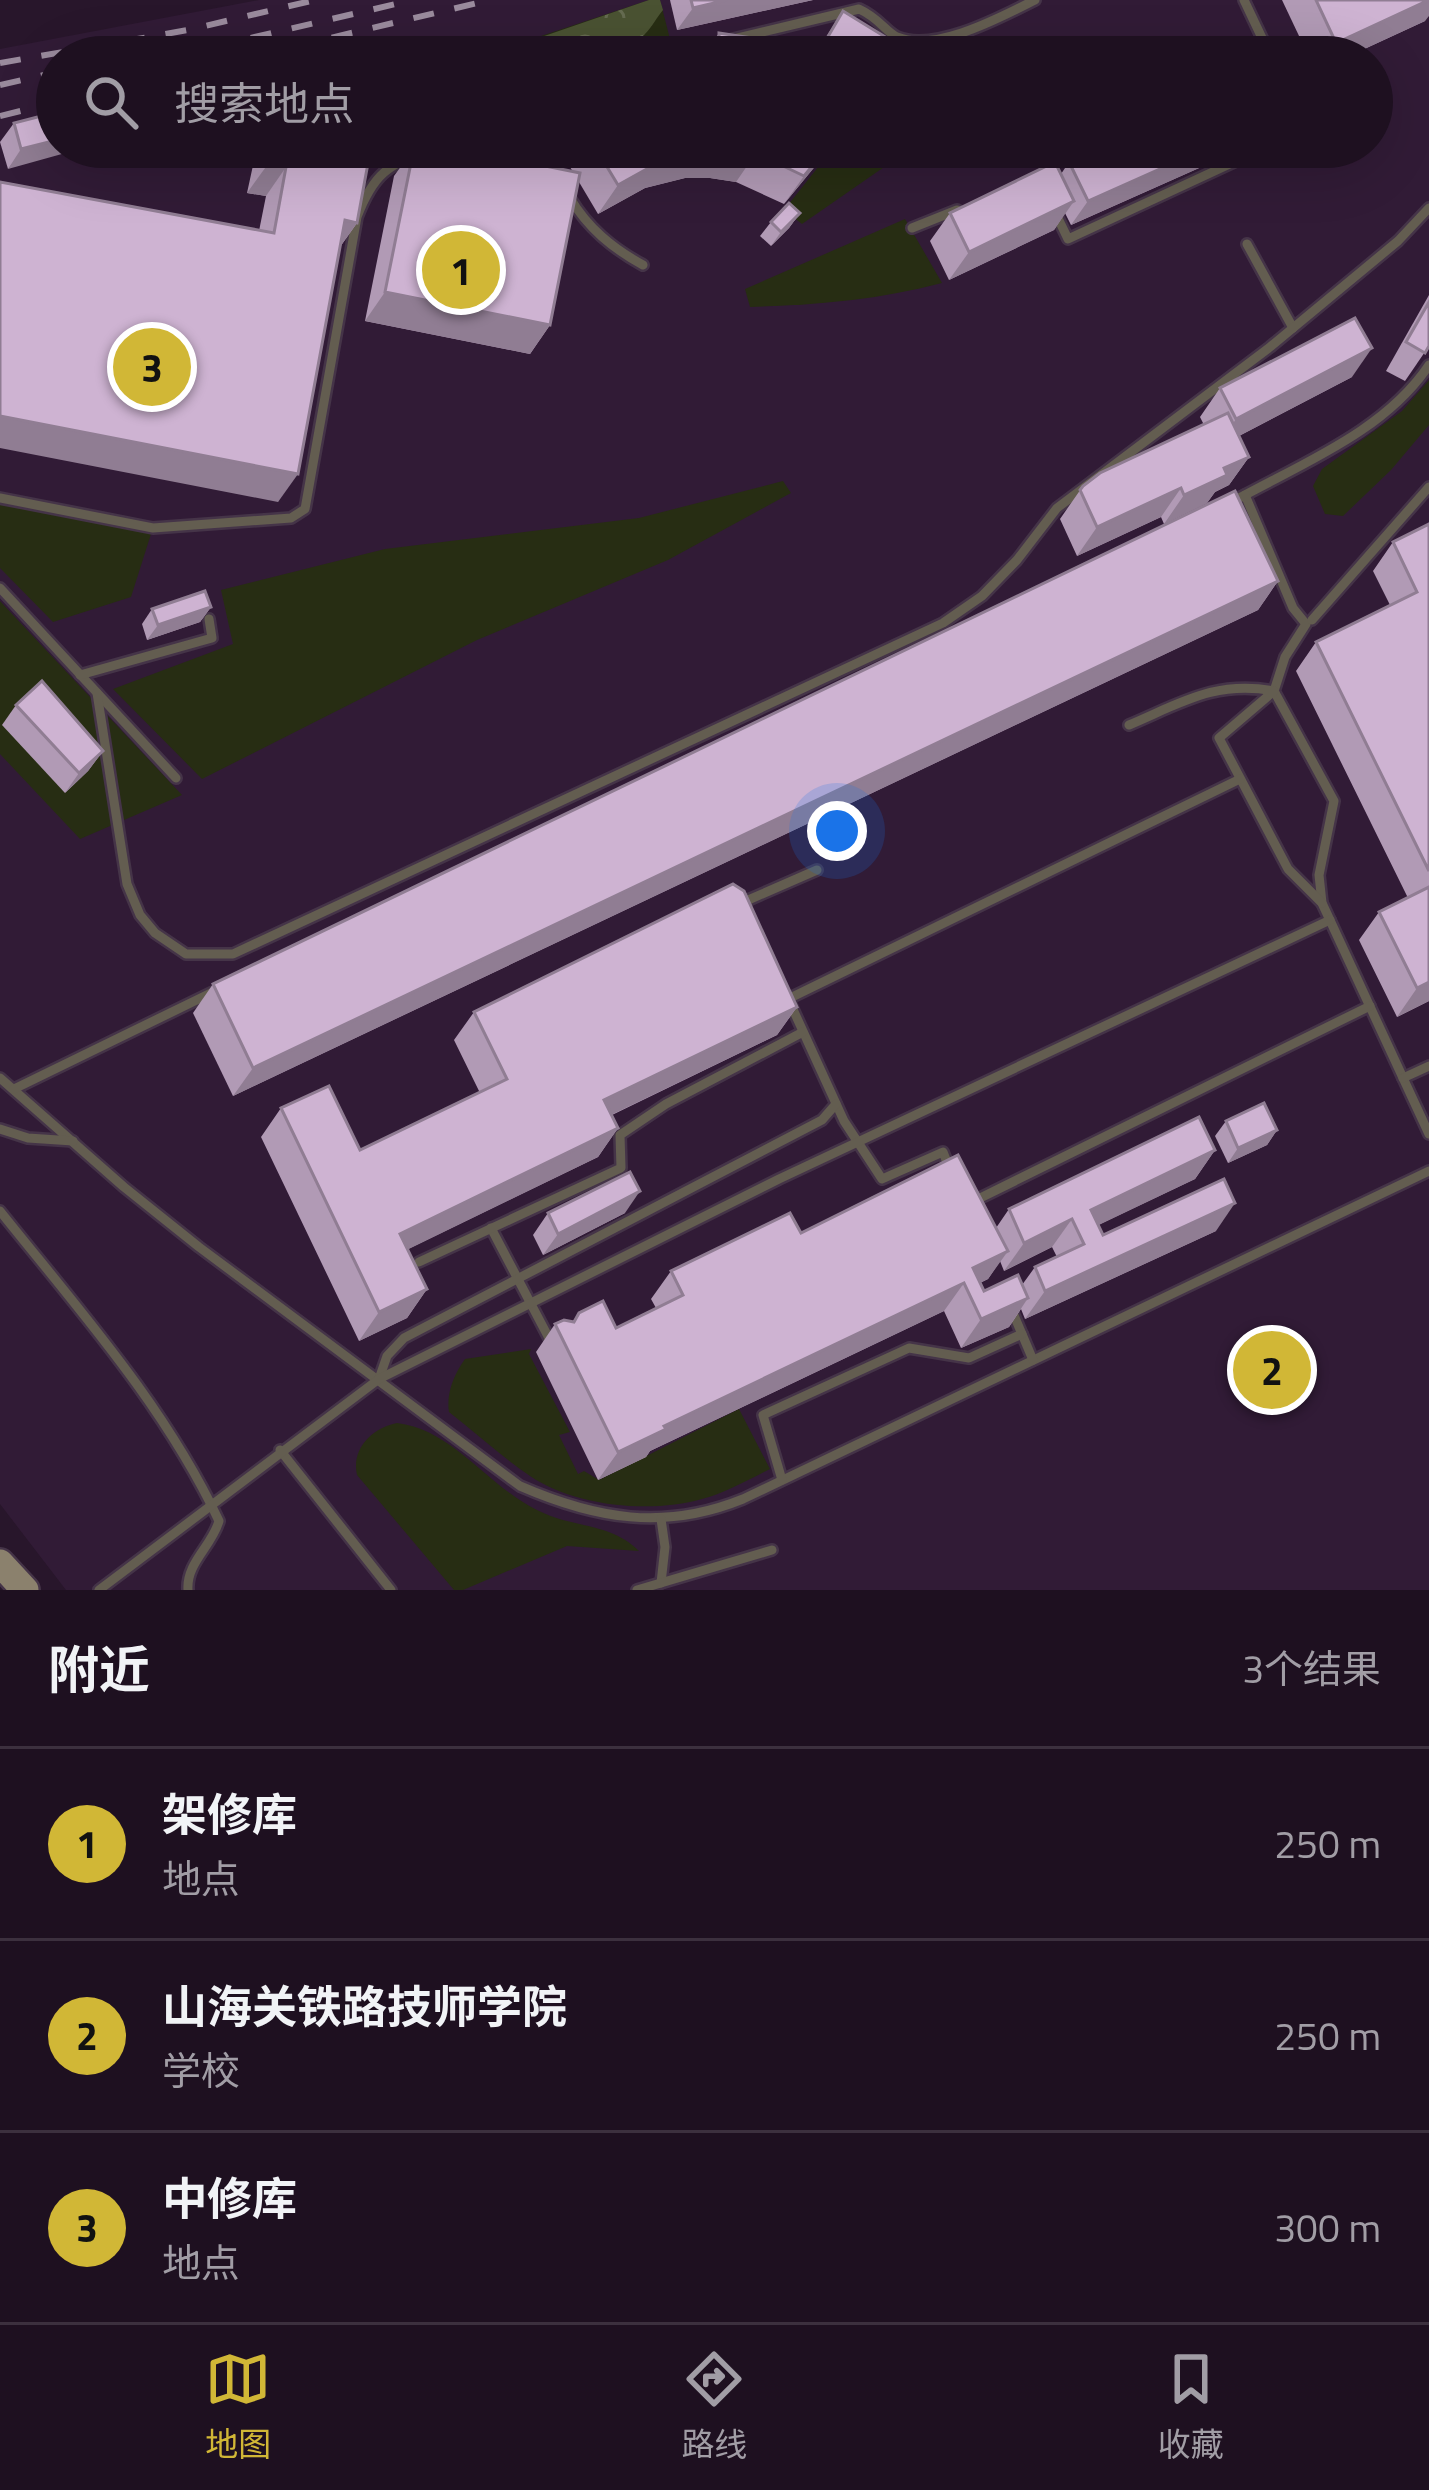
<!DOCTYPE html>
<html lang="zh">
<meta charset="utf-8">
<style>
body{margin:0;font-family:"Titillium Web","Noto Sans SC",sans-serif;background:#2b1e2d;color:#f1f3f6}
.you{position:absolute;left:837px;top:831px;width:42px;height:42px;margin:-30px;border:9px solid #fff;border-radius:50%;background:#1a73e8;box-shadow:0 0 0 18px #1a73e833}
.badge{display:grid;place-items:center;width:78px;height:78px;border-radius:50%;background:#d1b736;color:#111;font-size:39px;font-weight:700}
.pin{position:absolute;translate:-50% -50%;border:6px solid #fff;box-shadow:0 3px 12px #0006}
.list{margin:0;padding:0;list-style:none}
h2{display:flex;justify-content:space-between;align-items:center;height:156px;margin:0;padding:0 48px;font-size:51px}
h2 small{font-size:39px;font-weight:400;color:#a19da5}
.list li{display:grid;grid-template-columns:78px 1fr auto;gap:36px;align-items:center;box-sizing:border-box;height:192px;padding:0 48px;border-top:3px solid #3c303e}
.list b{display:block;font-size:45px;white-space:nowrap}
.list p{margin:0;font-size:39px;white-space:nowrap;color:#a19da5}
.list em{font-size:39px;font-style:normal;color:#a19da5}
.icon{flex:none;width:66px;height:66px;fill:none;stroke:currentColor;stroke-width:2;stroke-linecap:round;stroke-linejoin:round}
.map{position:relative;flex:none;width:1429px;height:1590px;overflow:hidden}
.search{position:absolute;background:#1e1020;box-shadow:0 12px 48px #0002;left:36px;right:36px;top:36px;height:132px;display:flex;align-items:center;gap:30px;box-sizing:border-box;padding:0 42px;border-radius:66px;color:#a19da5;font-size:45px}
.sheet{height:732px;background:#1e1020}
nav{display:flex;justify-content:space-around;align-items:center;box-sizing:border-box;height:168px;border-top:3px solid #3c303e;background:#1e1020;font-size:33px;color:#a19da5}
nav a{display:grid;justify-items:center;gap:6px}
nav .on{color:#d1b736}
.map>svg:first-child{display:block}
.built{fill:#311b36;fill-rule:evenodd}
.green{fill:#272d13}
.forest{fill:url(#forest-crowns)}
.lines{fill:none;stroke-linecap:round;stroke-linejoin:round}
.lane-casing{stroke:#453448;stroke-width:14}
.secondary-casing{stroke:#453448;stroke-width:32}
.lane{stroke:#635d50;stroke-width:9}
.secondary{stroke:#8b816d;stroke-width:27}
.rail{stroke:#9a8b9d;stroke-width:6;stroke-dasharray:21 21;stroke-linecap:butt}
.wall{fill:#b19ab5;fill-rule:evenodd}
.shaded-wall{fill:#907d93}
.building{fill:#ceb3d2;stroke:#907d93;stroke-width:3}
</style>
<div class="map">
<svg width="1429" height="1590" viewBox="0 0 1429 1590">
<defs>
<pattern id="forest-crowns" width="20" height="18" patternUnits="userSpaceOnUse" patternTransform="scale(3)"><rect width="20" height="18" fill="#4a5232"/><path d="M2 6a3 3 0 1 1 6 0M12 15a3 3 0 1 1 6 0" fill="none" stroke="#656b50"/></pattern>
</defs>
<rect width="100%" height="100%" fill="#28162b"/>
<path class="built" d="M 259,0 L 1429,0 L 1429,1590 L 66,1590 L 0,1504 L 0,49 ZM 57,57 L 1372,57 L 1372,147 L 57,147 Z"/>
<g class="green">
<path d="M 649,0 L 660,0 L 671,43 L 631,57 L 478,57 Z"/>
<path d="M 454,147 L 532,147 L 560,197 L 415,165 Z"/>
<path d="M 834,147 L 913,147 L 802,224 L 784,210 Z"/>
<path d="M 905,219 L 942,283 C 878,300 815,305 750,307 L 745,289 Z"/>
<path d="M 1429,380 L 1429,425 L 1391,470 L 1343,516 L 1325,514 L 1313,486 L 1322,469 L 1402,411 Z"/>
<path d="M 783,481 L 791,493 L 668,560 L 477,640 L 202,779 L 113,689 L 233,644 L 221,590 L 385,549 L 639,518 Z"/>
<path d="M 0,503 L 151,534 L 131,597 L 53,622 L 0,568 Z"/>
<path d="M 0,601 L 182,795 L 80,839 L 0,754 Z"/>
<path d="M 531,1349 L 529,1354 L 570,1432 L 559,1435 L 578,1474 L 584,1471 L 599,1480 L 739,1409 L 770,1469 C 748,1480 725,1493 702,1499 C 650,1514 574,1506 530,1476 C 502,1457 476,1433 449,1412 C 446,1394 454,1374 465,1359 Z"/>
<path d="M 397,1423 C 454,1430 487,1486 537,1510 C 574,1529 610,1522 639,1551 L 567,1546 L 463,1590 L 454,1590 L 357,1475 C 351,1449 372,1428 397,1423 Z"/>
</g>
<path class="forest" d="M 649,0 L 660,0 L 663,10 C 657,17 652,27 645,34 C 611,67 528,57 483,57 Z"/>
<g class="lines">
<g class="lane-casing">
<g id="lane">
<path d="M 1244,0 L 1271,57"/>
<path d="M 658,57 L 859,9 C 879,18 885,31 897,37 C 935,53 1001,17 1035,0"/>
<path d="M 540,147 L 556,173"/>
<path d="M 570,198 C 588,228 612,248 643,265"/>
<path d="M 1054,210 L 1068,239 L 1247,156"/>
<path d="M 912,228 L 957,210"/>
<path d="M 1247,244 L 1293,328"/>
<path d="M 1245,495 C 1310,460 1387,428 1429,365"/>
<path d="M 0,498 L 153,528 L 291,518 L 305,509 L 357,217 C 375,170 389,166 433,147"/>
<path d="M 1228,503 L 1245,495 L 1293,608 L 1306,624 L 1285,657 L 1274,691 L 1334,801 L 1319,875 L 1322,903 L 1429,1134"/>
<path d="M 0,588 L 176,778"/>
<path d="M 1312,620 L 1429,487"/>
<path d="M 80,675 L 212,638 L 209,619"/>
<path d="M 97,693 L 127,884 L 140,915 L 155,933 L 186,954 L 233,954 L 943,623 L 982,596 L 1017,560 L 1057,508 L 1270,347 L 1398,241 L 1429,208"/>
<path d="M 1129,725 C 1181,703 1216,680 1274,691 L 1219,738 L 1288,869 L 1322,903"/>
<path d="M 739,904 L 817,870"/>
<path d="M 788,999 L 1240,779"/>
<path d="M 791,1005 L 844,1121 L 882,1179 L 943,1152 L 950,1170"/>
<path d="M 0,1078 L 124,1187 L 199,1247 L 520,1486 C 596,1519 664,1531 743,1499 L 1429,1171"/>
<path d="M 1403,1078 L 1429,1066"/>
<path d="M 14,1089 L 213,992"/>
<path d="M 0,1129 L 28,1138 L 73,1141"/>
<path d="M 970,1203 L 1370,1006"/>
<path d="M 0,1211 C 79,1310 165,1406 219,1521 C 212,1546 186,1563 188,1590"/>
<path d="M 491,1228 L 551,1342"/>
<path d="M 419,1262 L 621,1168 L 620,1135 L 666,1104 L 803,1032"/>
<path d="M 1010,1306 L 1033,1360"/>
<path d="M 379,1379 L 387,1356 L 404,1338 L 822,1120 L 836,1104"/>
<path d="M 280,1450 L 391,1590"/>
<path d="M 782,1480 L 763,1415 L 909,1348 L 969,1358 L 1022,1334"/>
<path d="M 661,1583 L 665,1547 L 661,1519"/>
<path d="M 99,1590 L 379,1379 L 779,1179 L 1330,920"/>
<path d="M 637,1590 L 772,1550"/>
</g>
</g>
<g class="secondary-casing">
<path id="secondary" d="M 0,1563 L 25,1590"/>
</g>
<use href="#lane" class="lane"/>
<use href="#secondary" class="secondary"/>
<g class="rail">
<path d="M 169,57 L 413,0"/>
<path d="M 250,57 L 490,0"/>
<path d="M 0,63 L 188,30 L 315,0"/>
<path d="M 0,85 L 57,72"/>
<path d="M 0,116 L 57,102"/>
</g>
</g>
<g class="wall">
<path d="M 670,0 L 813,0 L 677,30 Z"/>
<path d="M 1282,0 L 1429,0 L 1425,21 L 1347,57 L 1309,57 Z"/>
<path d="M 843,11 L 894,57 L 813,57 Z"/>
<path d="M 719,33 L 784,50 L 804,57 L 703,57 Z"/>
<path d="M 57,112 L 8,169 L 0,142 L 14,123 Z"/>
<path d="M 257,147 L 371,147 L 357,223 L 340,247 L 278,502 L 259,231 L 266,196 L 247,193 Z"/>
<path d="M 415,147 L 573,172 L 558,147 L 831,147 L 784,204 L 736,182 L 710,178 L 685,178 L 645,188 L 598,214 L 579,182 L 550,325 L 530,354 L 365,321 L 394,176 Z"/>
<path d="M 1103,147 L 1238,147 L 1235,152 L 1071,225 L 1065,213 L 1054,230 L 949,280 L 930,241 L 950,213 L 1061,174 L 1069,162 Z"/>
<path d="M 800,213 L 789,228 L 771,246 L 760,236 L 771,222 Z"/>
<path d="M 1429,295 L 1429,346 L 1405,381 L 1386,371 Z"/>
<path d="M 1352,377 L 1239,436 L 1249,457 L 1229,485 L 1215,492 L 1207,503 L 1164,524 L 1161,517 L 1077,556 L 1060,519 L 1083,486 L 1204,425 L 1200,417 L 1220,388 Z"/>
<path d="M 1429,524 L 1429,1001 L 1397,1017 L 1359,940 L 1379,912 L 1408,898 L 1296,671 L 1316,642 L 1390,605 L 1373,571 L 1393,542 Z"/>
<path d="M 1278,581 L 1258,610 L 233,1096 L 193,1013 L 213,984 Z"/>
<path d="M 211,607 L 200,622 L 147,640 L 142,624 L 152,609 Z"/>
<path d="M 16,705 L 103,751 L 88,771 L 65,793 L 2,725 Z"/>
<path d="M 797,1007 L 777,1035 L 612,1115 L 618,1128 L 598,1157 L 408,1249 L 427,1289 L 407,1318 L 359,1341 L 261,1137 L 281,1108 L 360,1150 L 480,1093 L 454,1040 L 474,1012 Z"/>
<path d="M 1226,1121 L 1277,1130 L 1267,1145 L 1228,1163 L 1215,1136 Z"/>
<path d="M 1215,1150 L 1195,1179 L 1098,1225 L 1103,1235 L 1216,1231 L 1025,1319 L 1021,1309 L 1009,1327 L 961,1348 L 944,1311 L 650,1451 L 646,1457 L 598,1480 L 536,1352 L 555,1324 L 573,1322 L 616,1328 L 656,1308 L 651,1299 L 671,1271 L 801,1233 L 996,1228 L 1009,1209 ZM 1052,1247 L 1057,1257 L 1035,1267 L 1022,1285 L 984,1291 L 980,1283 L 988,1279 L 1000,1261 L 1004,1271 Z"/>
<path d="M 548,1213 L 625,1213 L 543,1255 L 533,1235 Z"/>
</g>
<g class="shaded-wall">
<path d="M 727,0 L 813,0 L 677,30 L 693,8 Z"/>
<path d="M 1429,0 L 1429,16 L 1425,21 L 1347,57 L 1326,57 L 1336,43 Z"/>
<path d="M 57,140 L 57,147 L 87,147 L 8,169 L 21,149 Z"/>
<path d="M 98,147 L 116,147 L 92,155 Z"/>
<path d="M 828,147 L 831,147 L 784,204 L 804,176 Z"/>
<path d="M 1209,147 L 1238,147 L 1235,152 L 1071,225 L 1088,201 Z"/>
<path d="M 705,149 L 730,150 L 756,153 L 736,182 L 710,178 L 685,178 L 645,188 L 598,214 L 618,185 L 665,159 Z"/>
<path d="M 268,164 L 286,167 L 266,196 L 247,193 Z"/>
<path d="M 1074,201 L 1054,230 L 949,280 L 969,252 Z"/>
<path d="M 800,213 L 789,228 L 771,246 L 781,232 Z"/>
<path d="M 345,220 L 357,223 L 337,251 Z"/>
<path d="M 385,292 L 550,325 L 530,354 L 365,321 Z"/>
<path d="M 1372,348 L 1352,377 L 1216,448 L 1236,419 Z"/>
<path d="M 0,416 L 298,474 L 278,502 L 0,448 Z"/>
<path d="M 1249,457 L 1229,485 L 1215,492 L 1207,503 L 1164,524 L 1184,495 L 1224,468 Z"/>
<path d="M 1181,488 L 1161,517 L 1077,556 L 1097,527 Z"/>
<path d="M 1278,581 L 1258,610 L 233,1096 L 253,1068 Z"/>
<path d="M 211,607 L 200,622 L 147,640 L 158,625 Z"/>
<path d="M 103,751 L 88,771 L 65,793 L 79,773 Z"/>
<path d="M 1429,982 L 1429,1001 L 1397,1017 L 1417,988 Z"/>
<path d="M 797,1007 L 777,1035 L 584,1128 L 604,1100 Z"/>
<path d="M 618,1128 L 598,1157 L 380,1263 L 400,1234 Z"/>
<path d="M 1277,1130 L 1267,1145 L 1228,1163 L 1238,1148 Z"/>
<path d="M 1215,1150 L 1195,1179 L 1080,1234 L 1091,1210 Z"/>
<path d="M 640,1191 L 625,1213 L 543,1255 L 558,1234 Z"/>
<path d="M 1235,1203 L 1216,1231 L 1025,1319 L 1045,1291 Z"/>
<path d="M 1072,1219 L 1052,1247 L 1004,1271 L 1024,1243 Z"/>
<path d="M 1008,1251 L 988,1279 L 967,1289 L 964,1283 L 944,1311 L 650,1451 L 646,1457 L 598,1480 L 618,1452 L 664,1426 Z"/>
<path d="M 427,1289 L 407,1318 L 359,1341 L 379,1312 Z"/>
<path d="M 1028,1298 L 1009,1327 L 961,1348 L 981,1319 Z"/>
</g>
<g class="building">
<path d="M 691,0 L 727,0 L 693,8 Z"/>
<path d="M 1316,0 L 1429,0 L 1336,43 Z"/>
<path d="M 843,11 L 900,46 L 894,57 L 816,57 Z"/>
<path d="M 719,33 L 786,43 L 784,50 L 804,57 L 719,57 Z"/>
<path d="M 57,112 L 57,140 L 21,149 L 14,123 Z"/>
<path d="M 271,147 L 371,147 L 357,223 L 345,220 L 298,474 L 0,416 L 0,182 L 274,233 L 286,167 L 268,164 Z"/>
<path d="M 452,147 L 580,173 L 550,325 L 385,292 L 414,148 Z"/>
<path d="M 595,147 L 828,147 L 804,176 L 756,153 L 730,150 L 705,149 L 665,159 L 618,185 Z"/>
<path d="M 1103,147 L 1209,147 L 1088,201 L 1069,162 Z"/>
<path d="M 1055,162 L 1074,201 L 969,252 L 950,213 Z"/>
<path d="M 789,203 L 800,213 L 781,232 L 771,222 Z"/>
<path d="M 1429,302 L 1429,346 L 1425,353 L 1406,342 Z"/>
<path d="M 1355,318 L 1372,348 L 1236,419 L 1220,388 Z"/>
<path d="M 1228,413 L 1249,457 L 1224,468 L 1227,475 L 1184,495 L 1181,488 L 1097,527 L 1080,490 L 1083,486 L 1100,473 Z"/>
<path d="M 1235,491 L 1278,581 L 253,1068 L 213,984 Z"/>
<path d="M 1429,524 L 1429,871 L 1316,642 L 1417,592 L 1393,542 Z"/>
<path d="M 205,591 L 211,607 L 158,625 L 152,609 Z"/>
<path d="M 42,681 L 103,751 L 79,773 L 16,705 Z"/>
<path d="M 733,884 L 744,891 L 797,1007 L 604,1100 L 618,1128 L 400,1234 L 427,1289 L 379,1312 L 281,1108 L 329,1086 L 360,1150 L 507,1079 L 474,1012 Z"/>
<path d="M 1429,887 L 1429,982 L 1417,988 L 1379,912 Z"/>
<path d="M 1264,1103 L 1277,1130 L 1238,1148 L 1226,1121 Z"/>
<path d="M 1199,1117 L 1215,1150 L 1091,1210 L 1103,1235 L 1224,1179 L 1235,1203 L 1045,1291 L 1035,1267 L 1084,1244 L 1072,1219 L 1024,1243 L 1009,1209 Z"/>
<path d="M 958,1155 L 1008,1251 L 973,1268 L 984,1291 L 1018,1275 L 1028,1298 L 981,1319 L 964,1283 L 664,1426 L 666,1429 L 618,1452 L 555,1324 L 564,1320 L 574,1322 L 579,1313 L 603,1301 L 616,1328 L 683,1295 L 671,1271 L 790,1213 L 801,1233 Z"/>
<path d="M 630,1172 L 640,1191 L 558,1234 L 548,1213 Z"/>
</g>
</svg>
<div class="you"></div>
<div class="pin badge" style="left:461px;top:270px">1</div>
<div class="pin badge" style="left:1272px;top:1370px">2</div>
<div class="pin badge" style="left:152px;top:367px">3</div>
<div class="search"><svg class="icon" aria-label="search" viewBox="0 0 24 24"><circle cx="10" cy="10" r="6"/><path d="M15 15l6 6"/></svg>搜索地点</div>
</div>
<section class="sheet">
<h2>附近<small>3个结果</small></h2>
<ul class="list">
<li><span class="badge">1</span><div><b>架修库</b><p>地点</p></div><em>250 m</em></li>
<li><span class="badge">2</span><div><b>山海关铁路技师学院</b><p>学校</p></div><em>250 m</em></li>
<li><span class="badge">3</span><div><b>中修库</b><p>地点</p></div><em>300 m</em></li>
</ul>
</section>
<nav>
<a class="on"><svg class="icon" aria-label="map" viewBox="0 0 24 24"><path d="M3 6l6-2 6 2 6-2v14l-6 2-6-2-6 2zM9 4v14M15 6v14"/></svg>地图</a>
<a><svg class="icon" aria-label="directions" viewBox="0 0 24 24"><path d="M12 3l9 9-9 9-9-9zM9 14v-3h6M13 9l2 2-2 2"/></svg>路线</a>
<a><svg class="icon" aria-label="saved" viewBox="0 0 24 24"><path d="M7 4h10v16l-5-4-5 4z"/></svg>收藏</a>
</nav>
